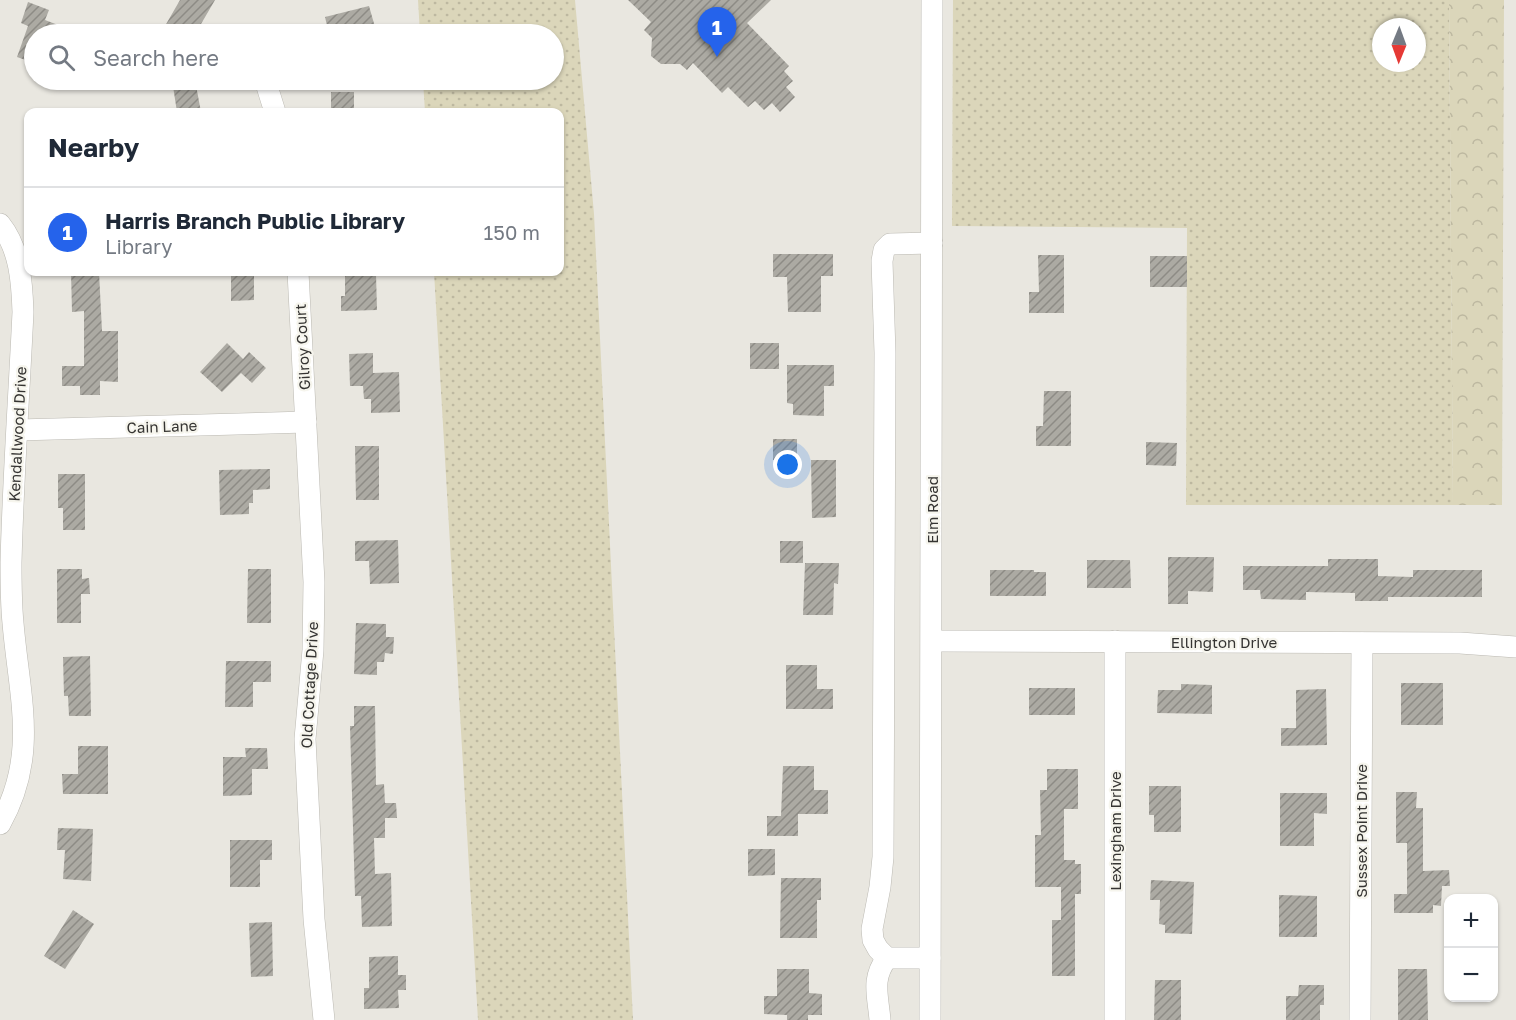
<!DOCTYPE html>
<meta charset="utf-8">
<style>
body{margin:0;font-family:"Golos Text",sans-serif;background:#f6f6f7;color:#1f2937}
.controls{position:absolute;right:18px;bottom:18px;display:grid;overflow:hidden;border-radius:12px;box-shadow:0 2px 4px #0004}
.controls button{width:54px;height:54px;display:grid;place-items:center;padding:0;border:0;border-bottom:2px solid #e0e1e3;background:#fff;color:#1f2937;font:30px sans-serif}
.compass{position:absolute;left:1372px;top:18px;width:54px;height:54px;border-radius:50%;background:#fff;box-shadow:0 2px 4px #0004;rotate:181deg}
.you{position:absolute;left:788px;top:465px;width:21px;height:21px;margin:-15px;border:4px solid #fff;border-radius:50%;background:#1a73e8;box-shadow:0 0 0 9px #1a73e833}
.badge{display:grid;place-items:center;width:39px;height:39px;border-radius:50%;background:#2563eb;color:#fff;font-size:20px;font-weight:700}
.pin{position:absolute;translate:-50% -50px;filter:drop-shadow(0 2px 3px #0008)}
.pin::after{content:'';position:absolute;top:32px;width:21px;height:18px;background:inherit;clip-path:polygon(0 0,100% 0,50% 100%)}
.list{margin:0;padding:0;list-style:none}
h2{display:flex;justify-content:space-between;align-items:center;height:78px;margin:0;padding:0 24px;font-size:26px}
h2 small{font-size:20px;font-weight:400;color:#747a83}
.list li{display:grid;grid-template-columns:39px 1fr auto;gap:18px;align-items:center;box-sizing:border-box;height:90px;padding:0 24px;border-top:2px solid #e0e1e3}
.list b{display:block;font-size:22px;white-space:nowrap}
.list p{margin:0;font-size:20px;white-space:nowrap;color:#747a83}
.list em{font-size:20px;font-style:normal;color:#747a83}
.icon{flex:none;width:33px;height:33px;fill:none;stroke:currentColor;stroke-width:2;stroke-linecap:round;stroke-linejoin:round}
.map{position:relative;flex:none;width:1516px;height:1020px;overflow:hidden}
.search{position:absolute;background:#fff;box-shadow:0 2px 4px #0004;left:24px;top:24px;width:540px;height:66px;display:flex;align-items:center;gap:15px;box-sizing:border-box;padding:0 21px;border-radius:33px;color:#747a83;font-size:22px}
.panel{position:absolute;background:#fff;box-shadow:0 2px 4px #0004;left:24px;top:108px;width:540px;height:168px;border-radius:12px}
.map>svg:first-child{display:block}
.grass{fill:url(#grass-dots);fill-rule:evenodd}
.forest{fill:url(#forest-crowns)}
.building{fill:url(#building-hatch)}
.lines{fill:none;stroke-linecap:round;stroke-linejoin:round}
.minor-casing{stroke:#bbb9b2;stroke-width:22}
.minor{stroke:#fff;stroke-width:21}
.labels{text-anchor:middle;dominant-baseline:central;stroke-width:4.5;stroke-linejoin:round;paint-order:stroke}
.street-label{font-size:15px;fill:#353432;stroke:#f6f5ed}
</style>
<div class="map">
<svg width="1516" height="1020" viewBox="0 0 1516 1020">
<defs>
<pattern id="grass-dots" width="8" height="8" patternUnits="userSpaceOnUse" patternTransform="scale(1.5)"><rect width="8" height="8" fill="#dbd6ba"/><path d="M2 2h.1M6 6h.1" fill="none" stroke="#bdb8a0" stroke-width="1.8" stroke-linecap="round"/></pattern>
<pattern id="forest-crowns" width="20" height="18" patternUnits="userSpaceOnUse" patternTransform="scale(1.5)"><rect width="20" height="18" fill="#dbd6ba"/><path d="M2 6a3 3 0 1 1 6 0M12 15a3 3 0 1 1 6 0" fill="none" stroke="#bdb8a0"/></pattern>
<pattern id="building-hatch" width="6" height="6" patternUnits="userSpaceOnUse" patternTransform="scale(1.5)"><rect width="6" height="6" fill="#acaaa3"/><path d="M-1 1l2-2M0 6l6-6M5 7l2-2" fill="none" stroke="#8d8b85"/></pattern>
</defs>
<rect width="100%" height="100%" fill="#e9e7e0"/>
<g class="grass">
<path d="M 418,0 L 575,0 L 594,214 L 633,1020 L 478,1020 L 434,272 L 560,272 L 560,112 L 425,112 L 423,80 L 554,80 L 554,34 L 420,34 Z"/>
<path d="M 953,0 L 1449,0 L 1453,505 L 1186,505 L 1187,228 L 952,226 ZM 1381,27 L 1417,27 L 1417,63 L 1381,63 Z"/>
</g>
<path class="forest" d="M 1449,0 L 1504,0 L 1502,505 L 1453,505 Z"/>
<g class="building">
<path d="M 180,0 L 215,0 L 201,24 L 204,26 L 198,34 L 180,34 L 165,26 Z"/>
<path d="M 628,0 L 771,0 L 747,23 L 789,66 L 784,71 L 793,81 L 786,87 L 795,97 L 780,112 L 772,103 L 764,110 L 755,101 L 748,107 L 728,87 L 722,93 L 693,63 L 687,70 L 680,64 L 661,64 L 651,56 L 652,38 L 644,30 L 651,22 Z"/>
<path d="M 28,2 L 49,10 L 45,20 L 79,33 L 79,34 L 34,34 L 34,63 L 17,57 L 28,26 L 21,23 Z"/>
<path d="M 369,6 L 377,34 L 329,34 L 325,17 Z"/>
<path d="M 172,80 L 195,80 L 201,112 L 177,112 Z"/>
<rect x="331" y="92" width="23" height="20"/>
<path d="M 773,254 L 833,254 L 833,276 L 821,276 L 821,312 L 788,312 L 787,277 L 773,277 Z"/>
<path d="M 1038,255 L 1064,255 L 1064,313 L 1029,313 L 1029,292 L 1039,292 Z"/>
<rect x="1150" y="256" width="37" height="31"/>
<path d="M 71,272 L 99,272 L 102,331 L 118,331 L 118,382 L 100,381 L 100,395 L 80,395 L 80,386 L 62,386 L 62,366 L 84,366 L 84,311 L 72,312 Z"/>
<path d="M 231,272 L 254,272 L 254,300 L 231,301 Z"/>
<path d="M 345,274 L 376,274 L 377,310 L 341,311 L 341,296 L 345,296 Z"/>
<path d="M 227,343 L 243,359 L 249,352 L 266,368 L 252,383 L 241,373 L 222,392 L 200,372 Z"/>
<rect x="750" y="343" width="29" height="26"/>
<path d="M 373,353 L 373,373 L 399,372 L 400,412 L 371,413 L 371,399 L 364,399 L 363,386 L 350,386 L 349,354 Z"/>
<path d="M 787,365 L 834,365 L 834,386 L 824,386 L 824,416 L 793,415 L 793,404 L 787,403 Z"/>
<path d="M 1044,391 L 1071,391 L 1071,446 L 1036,446 L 1036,426 L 1043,426 Z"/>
<rect x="773" y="439" width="24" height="21"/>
<path d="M 1146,442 L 1177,443 L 1176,466 L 1146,465 Z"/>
<path d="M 355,446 L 379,446 L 379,500 L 356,500 Z"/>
<path d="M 811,460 L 836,460 L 836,517 L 812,518 Z"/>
<path d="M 270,469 L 270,489 L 253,490 L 253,503 L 249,503 L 249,514 L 220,515 L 219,470 Z"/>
<path d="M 58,474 L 85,474 L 85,530 L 63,530 L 63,508 L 58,508 Z"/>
<path d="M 398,540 L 399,583 L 370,584 L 369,561 L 355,561 L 355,541 Z"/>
<rect x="780" y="541" width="23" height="22"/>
<path d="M 1168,557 L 1214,557 L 1213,592 L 1188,591 L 1188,604 L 1168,604 Z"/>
<path d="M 1328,559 L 1378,559 L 1378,576 L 1413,577 L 1413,570 L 1482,570 L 1482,597 L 1388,597 L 1388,601 L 1355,601 L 1355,593 L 1306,592 L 1306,600 L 1261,599 L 1260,590 L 1243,590 L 1243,566 L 1328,566 Z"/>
<path d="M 1087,560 L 1130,560 L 1131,588 L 1087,588 Z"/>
<path d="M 805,563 L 839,563 L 838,584 L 834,583 L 833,615 L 803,615 Z"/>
<path d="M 57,569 L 82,569 L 82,579 L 89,578 L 90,594 L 81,594 L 81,623 L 57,623 Z"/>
<path d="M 248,569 L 271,569 L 271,623 L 247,623 Z"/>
<path d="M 990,570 L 1034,570 L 1034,572 L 1046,572 L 1046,596 L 990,596 Z"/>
<path d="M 356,623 L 386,624 L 386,637 L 394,637 L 393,654 L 385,653 L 384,662 L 377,662 L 377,675 L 354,674 Z"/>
<path d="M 90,656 L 91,716 L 69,716 L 68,696 L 64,696 L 63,657 Z"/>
<path d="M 226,661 L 271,661 L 271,682 L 253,682 L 253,707 L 225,707 Z"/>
<path d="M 786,665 L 817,665 L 817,689 L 833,689 L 833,709 L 786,709 Z"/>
<rect x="1401" y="683" width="42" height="42"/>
<path d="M 1181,684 L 1212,685 L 1212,714 L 1157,713 L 1158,690 L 1181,690 Z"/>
<rect x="1029" y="688" width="46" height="27"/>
<path d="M 1326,689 L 1327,745 L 1281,746 L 1281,728 L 1296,728 L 1296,690 Z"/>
<path d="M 354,706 L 375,706 L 376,785 L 384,784 L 385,803 L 396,803 L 397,818 L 385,818 L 385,838 L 374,838 L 375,874 L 391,873 L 392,926 L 362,927 L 361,896 L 355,896 L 350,726 L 354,726 Z"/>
<path d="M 78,746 L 108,746 L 108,794 L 63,794 L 62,774 L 78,774 Z"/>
<path d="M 245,748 L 267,748 L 268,769 L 252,769 L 252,795 L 223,796 L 223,757 L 246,757 Z"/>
<path d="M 783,766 L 814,766 L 814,790 L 828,790 L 828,814 L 798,814 L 798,836 L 767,836 L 767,816 L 781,816 Z"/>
<path d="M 1047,769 L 1078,769 L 1078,809 L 1064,809 L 1064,860 L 1075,860 L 1075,864 L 1081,864 L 1081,894 L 1075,894 L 1075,976 L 1052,976 L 1052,920 L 1061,920 L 1061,887 L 1035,887 L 1035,835 L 1041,835 L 1040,790 L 1047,790 Z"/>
<path d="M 1149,786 L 1181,786 L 1181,832 L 1154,832 L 1154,815 L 1149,815 Z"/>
<path d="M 1396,792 L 1417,792 L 1416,808 L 1423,808 L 1423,871 L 1449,870 L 1450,886 L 1442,886 L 1441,906 L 1433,905 L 1433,913 L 1394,913 L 1394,894 L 1407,894 L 1407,843 L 1396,843 Z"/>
<path d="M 1280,793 L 1327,793 L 1327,814 L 1314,813 L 1314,846 L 1280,846 Z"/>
<path d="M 58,828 L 93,829 L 91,881 L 63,879 L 65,850 L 57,850 Z"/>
<path d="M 230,840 L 272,840 L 272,860 L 260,860 L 260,887 L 230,887 Z"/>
<path d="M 748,849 L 775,849 L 775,875 L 748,876 Z"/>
<path d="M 781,878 L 821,878 L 821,900 L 817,900 L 817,938 L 780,938 Z"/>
<path d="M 1151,880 L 1194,882 L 1192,934 L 1165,933 L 1165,925 L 1159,924 L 1160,900 L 1150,900 Z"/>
<path d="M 1279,895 L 1317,896 L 1317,937 L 1279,937 Z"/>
<path d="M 73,910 L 94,924 L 65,969 L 44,956 Z"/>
<path d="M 272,922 L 273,976 L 251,977 L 249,923 Z"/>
<path d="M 398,956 L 398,975 L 406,975 L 406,990 L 398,990 L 399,1008 L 364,1009 L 364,988 L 369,988 L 369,957 Z"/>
<path d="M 777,969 L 809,969 L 809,993 L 822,994 L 822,1015 L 808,1015 L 808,1020 L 787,1020 L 787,1015 L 764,1014 L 764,996 L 777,996 Z"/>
<path d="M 1398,969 L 1427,969 L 1428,1020 L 1398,1020 Z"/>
<path d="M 1155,980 L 1181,980 L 1181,1020 L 1154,1020 Z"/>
<path d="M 1299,985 L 1324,985 L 1324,1005 L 1320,1005 L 1320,1020 L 1286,1020 L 1286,996 L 1298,996 Z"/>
</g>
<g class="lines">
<g class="minor-casing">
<g id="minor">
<path d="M 265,80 L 275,112"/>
<path d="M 0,224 C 20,249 22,282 23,312 C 19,396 13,480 11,563 C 11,583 11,603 13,623 C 19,696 39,755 0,824"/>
<path d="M 298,272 L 314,582 L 313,650 L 305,739 L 314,919 L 324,1020"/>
<path d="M 18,430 L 306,422"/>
<path d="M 932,641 L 1460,643 L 1516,647"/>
<path d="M 930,958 L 887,958 L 878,949 L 873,940 L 872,929 L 880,887 L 883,857 L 885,353 L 882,261 L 884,250 L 890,244 L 932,243"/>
<path d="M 880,1020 C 878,995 871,979 887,958"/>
<path d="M 930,1020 L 932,0"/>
<path d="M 1115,1020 L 1115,641"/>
<path d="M 1360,1020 L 1362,643"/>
</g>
</g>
<use href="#minor" class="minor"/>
</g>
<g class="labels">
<g class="street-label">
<text transform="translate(302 347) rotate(-93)">Gilroy Court</text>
<text transform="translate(162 426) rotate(-2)">Cain Lane</text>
<text transform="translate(17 434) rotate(-87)">Kendallwood Drive</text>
<text transform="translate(932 510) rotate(-90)">Elm Road</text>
<text x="1224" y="642">Ellington Drive</text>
<text transform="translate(309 685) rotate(-87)">Old Cottage Drive</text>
<text transform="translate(1115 831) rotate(-90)">Lexingham Drive</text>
<text transform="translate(1361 831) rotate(-90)">Sussex Point Drive</text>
</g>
</g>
</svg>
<div class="controls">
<button>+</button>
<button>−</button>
</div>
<svg class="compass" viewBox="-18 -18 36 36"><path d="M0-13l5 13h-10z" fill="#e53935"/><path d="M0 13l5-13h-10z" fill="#747a83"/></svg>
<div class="you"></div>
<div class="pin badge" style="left:717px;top:57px">1</div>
<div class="search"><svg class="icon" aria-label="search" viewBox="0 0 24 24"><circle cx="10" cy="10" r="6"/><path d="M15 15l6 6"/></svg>Search here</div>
<section class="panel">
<h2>Nearby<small></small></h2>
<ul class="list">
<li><span class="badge">1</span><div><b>Harris Branch Public Library</b><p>Library</p></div><em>150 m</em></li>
</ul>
</section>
</div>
